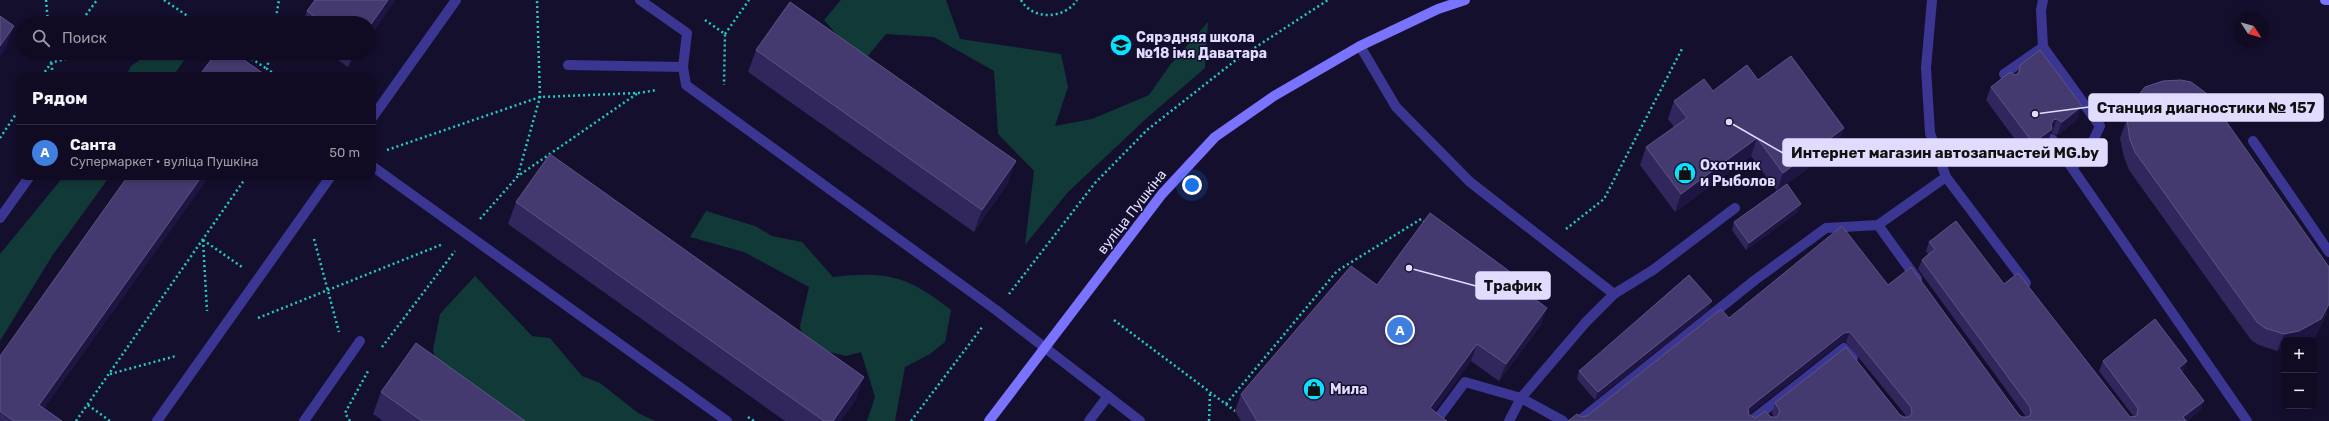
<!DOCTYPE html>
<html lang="ru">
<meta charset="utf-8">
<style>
body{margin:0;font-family:Rubik,sans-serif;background:#19142a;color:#f1f3f6}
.controls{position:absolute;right:12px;bottom:12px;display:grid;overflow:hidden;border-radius:8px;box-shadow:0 2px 6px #0003}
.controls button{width:36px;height:36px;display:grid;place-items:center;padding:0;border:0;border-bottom:1px solid #302b40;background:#100b22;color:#f1f3f6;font:20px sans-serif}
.compass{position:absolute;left:2233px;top:12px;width:36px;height:36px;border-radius:50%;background:#100b22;box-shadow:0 2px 6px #0003;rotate:126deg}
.you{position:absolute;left:1192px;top:185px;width:14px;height:14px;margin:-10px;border:3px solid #fff;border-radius:50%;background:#1a73e8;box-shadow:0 0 0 6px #1a73e833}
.badge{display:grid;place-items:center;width:26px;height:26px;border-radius:50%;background:#b45309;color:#fff;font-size:13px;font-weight:700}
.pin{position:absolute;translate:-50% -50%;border:2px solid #fff;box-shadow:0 1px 4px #0006}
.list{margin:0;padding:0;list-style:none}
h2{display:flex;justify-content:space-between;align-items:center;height:52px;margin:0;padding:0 16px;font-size:17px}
h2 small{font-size:13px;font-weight:400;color:#9c9ba5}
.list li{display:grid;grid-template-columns:26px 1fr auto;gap:12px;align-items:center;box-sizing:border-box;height:56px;padding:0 16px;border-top:1px solid #302b40}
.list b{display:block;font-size:15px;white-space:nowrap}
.list p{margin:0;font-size:13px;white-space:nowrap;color:#9c9ba5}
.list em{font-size:13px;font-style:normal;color:#9c9ba5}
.icon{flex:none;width:22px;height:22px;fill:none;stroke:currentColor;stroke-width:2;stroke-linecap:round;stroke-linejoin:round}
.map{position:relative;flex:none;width:2329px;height:421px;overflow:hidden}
.search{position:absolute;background:#100b22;box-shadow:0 2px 6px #0003;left:16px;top:16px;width:360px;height:44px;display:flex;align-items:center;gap:10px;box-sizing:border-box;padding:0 14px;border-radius:22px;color:#9c9ba5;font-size:15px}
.panel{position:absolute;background:#100b22;box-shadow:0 2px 6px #0003;left:16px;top:72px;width:360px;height:108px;border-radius:12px}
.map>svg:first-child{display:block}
.green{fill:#113938}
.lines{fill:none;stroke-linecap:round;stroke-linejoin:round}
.path{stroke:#24cbc4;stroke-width:2.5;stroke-dasharray:2 3;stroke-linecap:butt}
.lane{stroke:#3b3692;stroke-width:10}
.secondary{stroke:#7973ff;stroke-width:10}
.wall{fill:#32275d;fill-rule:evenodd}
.shaded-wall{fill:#1f1543}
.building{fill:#453a6f;stroke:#5d5485;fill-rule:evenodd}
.labels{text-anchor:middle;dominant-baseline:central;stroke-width:3;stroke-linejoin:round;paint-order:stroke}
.poi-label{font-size:14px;font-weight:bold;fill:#e1dcff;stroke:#150f2e;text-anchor:start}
.street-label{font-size:14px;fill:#e1dcff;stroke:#150f2e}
.leader{fill:none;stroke:#e1dcff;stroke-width:1.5}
.callout-dot{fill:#e1dcff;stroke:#150f2e;stroke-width:1.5}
.callout{fill:#e1dcff;stroke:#e1dcff;stroke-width:1.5}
.callout-label{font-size:15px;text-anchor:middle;font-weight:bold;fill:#111}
</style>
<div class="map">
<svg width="2329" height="421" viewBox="0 0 2329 421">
<rect width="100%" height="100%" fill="#150f2e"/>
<g class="green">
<path d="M 841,0 L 946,0 L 960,39 L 1061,54 L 1068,87 L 1055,126 L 1092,119 L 1149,95 L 1170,65 L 1208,22 L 1205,68 L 1149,116 L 1068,192 L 1025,245 L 1034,171 L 998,134 L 994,71 L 934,37 L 886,34 L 862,63 L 824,20 Z"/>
<path d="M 150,53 L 189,53 L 173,76 L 126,76 L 131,66 Z"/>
<path d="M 64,176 L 110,176 L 52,256 L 0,341 L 0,254 Z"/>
<path d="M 706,211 L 755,226 L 772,236 L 802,242 L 833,277 C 887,271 908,276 951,310 L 945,342 L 930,354 L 905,367 L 895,421 L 867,421 L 875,397 L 861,352 L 846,356 L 805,346 L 800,326 L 809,287 L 744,252 L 690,237 Z"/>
<path d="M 475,276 L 532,336 L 550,338 L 582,376 L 600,383 L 638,413 L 655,421 L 508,421 L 442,381 L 433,350 L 440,314 Z"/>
</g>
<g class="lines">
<g class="path">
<path d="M 46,0 L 48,23"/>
<path d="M 164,0 L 198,23"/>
<path d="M 1021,0 C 1033,21 1065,19 1077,0"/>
<path d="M 705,20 L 725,34 L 724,85"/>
<path d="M 80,23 L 97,0"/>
<path d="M 275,23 L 279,0"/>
<path d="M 725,34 L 749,0"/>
<path d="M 50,53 L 53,76"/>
<path d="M 243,53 L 267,69"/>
<path d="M 270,53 L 267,69 L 278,76"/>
<path d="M 50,63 L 90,53"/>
<path d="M 42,76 L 58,53"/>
<path d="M 0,138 L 20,108"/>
<path d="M 387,150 L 540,97 L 638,93 L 657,90"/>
<path d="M 518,175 L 540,97 L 537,0"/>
<path d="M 480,219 L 518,176 L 638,93"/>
<path d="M 1566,229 L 1604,199 L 1683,47"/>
<path d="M 314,239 L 339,332"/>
<path d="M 203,240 L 207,311"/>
<path d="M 203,240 L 242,267"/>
<path d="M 1009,294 L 1095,183 L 1147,130 L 1236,60 L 1328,0"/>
<path d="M 258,318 L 443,244"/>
<path d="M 1114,320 L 1235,411"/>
<path d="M 382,347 L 455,251"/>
<path d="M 110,374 L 176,356"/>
<path d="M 1226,404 L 1337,271 L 1421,219 L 1426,223"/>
<path d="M 88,405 L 110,421"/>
<path d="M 748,417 L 754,421"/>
<path d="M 76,421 L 247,176"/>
<path d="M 350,421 L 345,413 L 368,371"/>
<path d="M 911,421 L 983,326"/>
<path d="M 1209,421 L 1210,393"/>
</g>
<g class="lane">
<path d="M 640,0 L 687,33 L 683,67 L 686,85 L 996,310 L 1140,421"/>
<path d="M 1932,0 L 1926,68 L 1930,133 L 1946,177 L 2026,283"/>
<path d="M 2043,0 L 2041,10 L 2043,47 L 2100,126 L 2088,152 L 2072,167"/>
<path d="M 1360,46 L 1396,107 L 1470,182 L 1614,294"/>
<path d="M 568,65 L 683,67"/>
<path d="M 2010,82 L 2004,74 L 2043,47"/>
<path d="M 372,118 L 456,0"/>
<path d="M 2052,139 L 2247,421"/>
<path d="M 2253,141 L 2329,252"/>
<path d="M 372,166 L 727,421"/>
<path d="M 0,218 L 30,176"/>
<path d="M 1878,225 L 1917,279"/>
<path d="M 157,421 L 331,176"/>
<path d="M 304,421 L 360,341"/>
<path d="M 1089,421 L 1108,396"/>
<path d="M 1436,421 L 1465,382 L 1521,398 L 1563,421"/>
<path d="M 1509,421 L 1521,398 L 1586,322 L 1614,294 L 1653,270 L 1735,208"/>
<path d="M 1579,421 L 1755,280 L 1826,228 L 1878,225 L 1946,177"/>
<path d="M 1751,421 L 1844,348 L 1853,358"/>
</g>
<g class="secondary">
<path d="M 2325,0 L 2329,0"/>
<path d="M 989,421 L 1162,194 L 1215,137 L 1274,96 L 1360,46 L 1438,9 L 1465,0"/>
</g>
</g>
<g class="wall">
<path d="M 315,0 L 395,0 L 369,38 L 369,23 L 303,23 L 307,11 Z"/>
<path d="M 756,50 L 1008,183 L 974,232 L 748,72 Z"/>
<path d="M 328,53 L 358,53 L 348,67 Z"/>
<path d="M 2020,65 L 2077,120 L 2057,135 L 2052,133 L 2051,133 L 2047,143 L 2028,157 L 1986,100 L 1991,87 L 2017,74 Z"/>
<path d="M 1758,80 L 1838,146 L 1777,191 L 1751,156 L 1675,212 L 1640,165 L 1646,147 L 1674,127 L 1668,119 L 1674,101 Z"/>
<path d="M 2133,102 L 2327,313 L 2315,337 L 2277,351 L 2259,345 L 2251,340 L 2129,170 L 2124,157 L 2120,138 Z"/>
<path d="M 209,176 L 44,408 L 62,421 L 0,421 L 0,356 Z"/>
<path d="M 516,202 L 856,399 L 840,421 L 785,421 L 508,224 Z"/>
<path d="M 1798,212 L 1746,250 L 1732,230 L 1734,222 Z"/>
<path d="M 1929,242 L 2004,284 L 2130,417 L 2134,417 L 2099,371 L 2103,361 L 2184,370 L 2182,372 L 2201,410 L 2187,421 L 1581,417 L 1587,416 L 1729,318 L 1888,285 L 2019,415 L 2022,417 L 2026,417 L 1918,269 L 1922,260 L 1928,254 L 1926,251 ZM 1846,342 L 1907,417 L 1904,417 L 1900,415 L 1775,403 L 1772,413 L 1774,417 L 1756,418 L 1749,415 L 1749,414 L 1840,343 Z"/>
<path d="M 1524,282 L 1521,289 L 1541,325 L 1499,381 L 1471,361 L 1434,411 L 1447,421 L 1241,421 L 1235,411 L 1241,394 Z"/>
<path d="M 1709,309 L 1595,400 L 1577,379 L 1579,371 Z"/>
<path d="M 381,392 L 525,421 L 383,421 L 373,414 Z"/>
</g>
<g class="shaded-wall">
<path d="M 388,0 L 395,0 L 369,38 L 369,27 Z"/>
<path d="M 14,26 L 6,48 L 0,57 L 0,46 Z"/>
<path d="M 353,53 L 358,53 L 348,67 Z"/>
<path d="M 2082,106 L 2077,120 L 2057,135 L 2062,122 Z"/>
<path d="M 2057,119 L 2052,133 L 2051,133 L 2047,143 L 2028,157 L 2033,143 L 2053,120 Z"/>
<path d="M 1844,128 L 1838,146 L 1777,191 L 1783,173 Z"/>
<path d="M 1757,138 L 1751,156 L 1675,212 L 1681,194 Z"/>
<path d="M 1016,161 L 1008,183 L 974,232 L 982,210 Z"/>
<path d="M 202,176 L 209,176 L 35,421 L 39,405 Z"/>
<path d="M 1801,204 L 1798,212 L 1746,250 L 1749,243 Z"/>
<path d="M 1712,301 L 1709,309 L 1595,400 L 1598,392 Z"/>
<path d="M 2329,304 L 2329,307 L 2327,313 L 2315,337 L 2309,340 L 2284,340 L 2284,350 L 2277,351 L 2284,334 Z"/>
<path d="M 1547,308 L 1541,325 L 1499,381 L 1506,364 Z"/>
<path d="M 1850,332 L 1846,342 L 1840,343 L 1747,416 L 1748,409 L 1751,406 L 1844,333 Z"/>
<path d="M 1477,344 L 1471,361 L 1427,421 L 1430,408 Z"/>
<path d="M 2187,361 L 2184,370 L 2176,378 L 2179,368 Z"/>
<path d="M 864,377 L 856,399 L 840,421 L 833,421 Z"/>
<path d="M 2204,401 L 2201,410 L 2187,421 L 2183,417 Z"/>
</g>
<g class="building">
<path d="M 315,0 L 388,0 L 369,27 L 369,23 L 324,23 L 307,11 Z"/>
<path d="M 790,2 L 1016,161 L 982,210 L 756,50 Z"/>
<path d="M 0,16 L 14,26 L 0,46 Z"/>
<path d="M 2040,50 L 2082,106 L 2062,122 L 2057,119 L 2053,120 L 2051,125 L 2052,129 L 2033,143 L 1991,87 L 2010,72 L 2015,75 L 2019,73 L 2020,65 Z"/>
<path d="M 216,53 L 234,53 L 267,76 L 199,76 Z"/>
<path d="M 1791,56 L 1844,128 L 1783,173 L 1757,138 L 1681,194 L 1646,147 L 1687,118 L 1674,101 L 1704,79 L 1713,91 L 1747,65 L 1758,80 Z"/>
<path d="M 2181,80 L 2191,82 L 2206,93 L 2329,267 L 2329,304 L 2321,319 L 2299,331 L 2284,334 L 2265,328 L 2257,322 L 2135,152 L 2130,140 L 2127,120 L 2133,102 L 2145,87 L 2163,81 Z"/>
<path d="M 550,154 L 864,377 L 833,421 L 824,421 L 516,202 Z"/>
<path d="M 128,176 L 202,176 L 39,405 L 62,421 L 14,421 L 0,411 L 0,356 Z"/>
<path d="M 1787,184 L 1801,204 L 1749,243 L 1734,222 Z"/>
<path d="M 1430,213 L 1524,282 L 1520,288 L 1547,308 L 1506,364 L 1477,344 L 1430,408 L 1447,421 L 1257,421 L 1241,394 L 1351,266 L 1377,285 Z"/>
<path d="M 1956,221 L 2004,284 L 2018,273 L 2130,417 L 2137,416 L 2138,408 L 2103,361 L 2155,319 L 2187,361 L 2179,368 L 2204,401 L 2183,417 L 2186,421 L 1568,421 L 1577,414 L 1581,417 L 1587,416 L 1721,309 L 1729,318 L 1842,226 L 1888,285 L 1911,267 L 2019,415 L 2022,417 L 2028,417 L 2031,414 L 2030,407 L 1922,260 L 1935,249 L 1929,242 ZM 1850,332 L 1911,407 L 1912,413 L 1909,417 L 1904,417 L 1900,415 L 1846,347 L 1775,403 L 1780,411 L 1777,417 L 1771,417 L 1765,411 L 1756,418 L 1749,415 L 1748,409 L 1751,406 L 1844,333 Z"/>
<path d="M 1689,275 L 1712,301 L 1598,392 L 1579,371 Z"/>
<path d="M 416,343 L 525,421 L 422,421 L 381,392 Z"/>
</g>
<defs>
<g id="school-disc" transform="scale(1.15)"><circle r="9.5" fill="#08e2ff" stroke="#150f2e"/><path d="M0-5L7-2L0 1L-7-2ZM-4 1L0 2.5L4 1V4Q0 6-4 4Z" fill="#111"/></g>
<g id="shop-disc" transform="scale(1.15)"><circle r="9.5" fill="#08e2ff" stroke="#150f2e"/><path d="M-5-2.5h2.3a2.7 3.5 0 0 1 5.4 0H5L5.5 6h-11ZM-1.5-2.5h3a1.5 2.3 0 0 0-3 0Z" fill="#111"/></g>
</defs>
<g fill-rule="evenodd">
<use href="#school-disc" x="1121" y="45"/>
<use href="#shop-disc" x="1685" y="173"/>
<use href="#shop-disc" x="1314" y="389"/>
</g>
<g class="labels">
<g class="poi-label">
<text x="1136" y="37">Сярэдняя школа<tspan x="1136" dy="16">№18 імя Даватара</tspan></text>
<text x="1700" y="165">Охотник<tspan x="1700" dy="16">и Рыболов</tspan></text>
<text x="1330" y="389">Мила</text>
</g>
<g class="street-label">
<text transform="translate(1132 212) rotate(-52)">вуліца Пушкіна</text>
</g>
</g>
<path class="leader" d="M2035 114L2089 107M1729 122L1783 153M1409 268L1476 286"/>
<g class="callout-dot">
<circle cx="2035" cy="114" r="4"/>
<circle cx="1729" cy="122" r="4"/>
<circle cx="1409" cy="268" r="4"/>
</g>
<g class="callout">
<rect x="2089" y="94" width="234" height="27" rx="4"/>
<rect x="1783" y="139" width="324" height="27" rx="4"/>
<rect x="1476" y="272" width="74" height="27" rx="4"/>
</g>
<g class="callout-label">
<text x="2206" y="113">Станция диагностики № 157</text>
<text x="1945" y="158">Интернет магазин автозапчастей MG.by</text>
<text x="1513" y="291">Трафик</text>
</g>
</svg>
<div class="controls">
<button>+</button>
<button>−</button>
</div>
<svg class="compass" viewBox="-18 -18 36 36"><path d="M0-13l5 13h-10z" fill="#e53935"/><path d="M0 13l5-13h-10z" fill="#9c9ba5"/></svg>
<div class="you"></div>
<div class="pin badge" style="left:1400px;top:330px;background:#3f7fe0">A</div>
<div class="search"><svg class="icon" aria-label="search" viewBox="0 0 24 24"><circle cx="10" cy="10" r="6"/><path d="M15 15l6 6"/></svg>Поиск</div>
<section class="panel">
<h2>Рядом<small></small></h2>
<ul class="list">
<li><span class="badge" style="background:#3f7fe0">A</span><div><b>Санта</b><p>Супермаркет · вуліца Пушкіна</p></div><em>50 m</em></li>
</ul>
</section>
</div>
